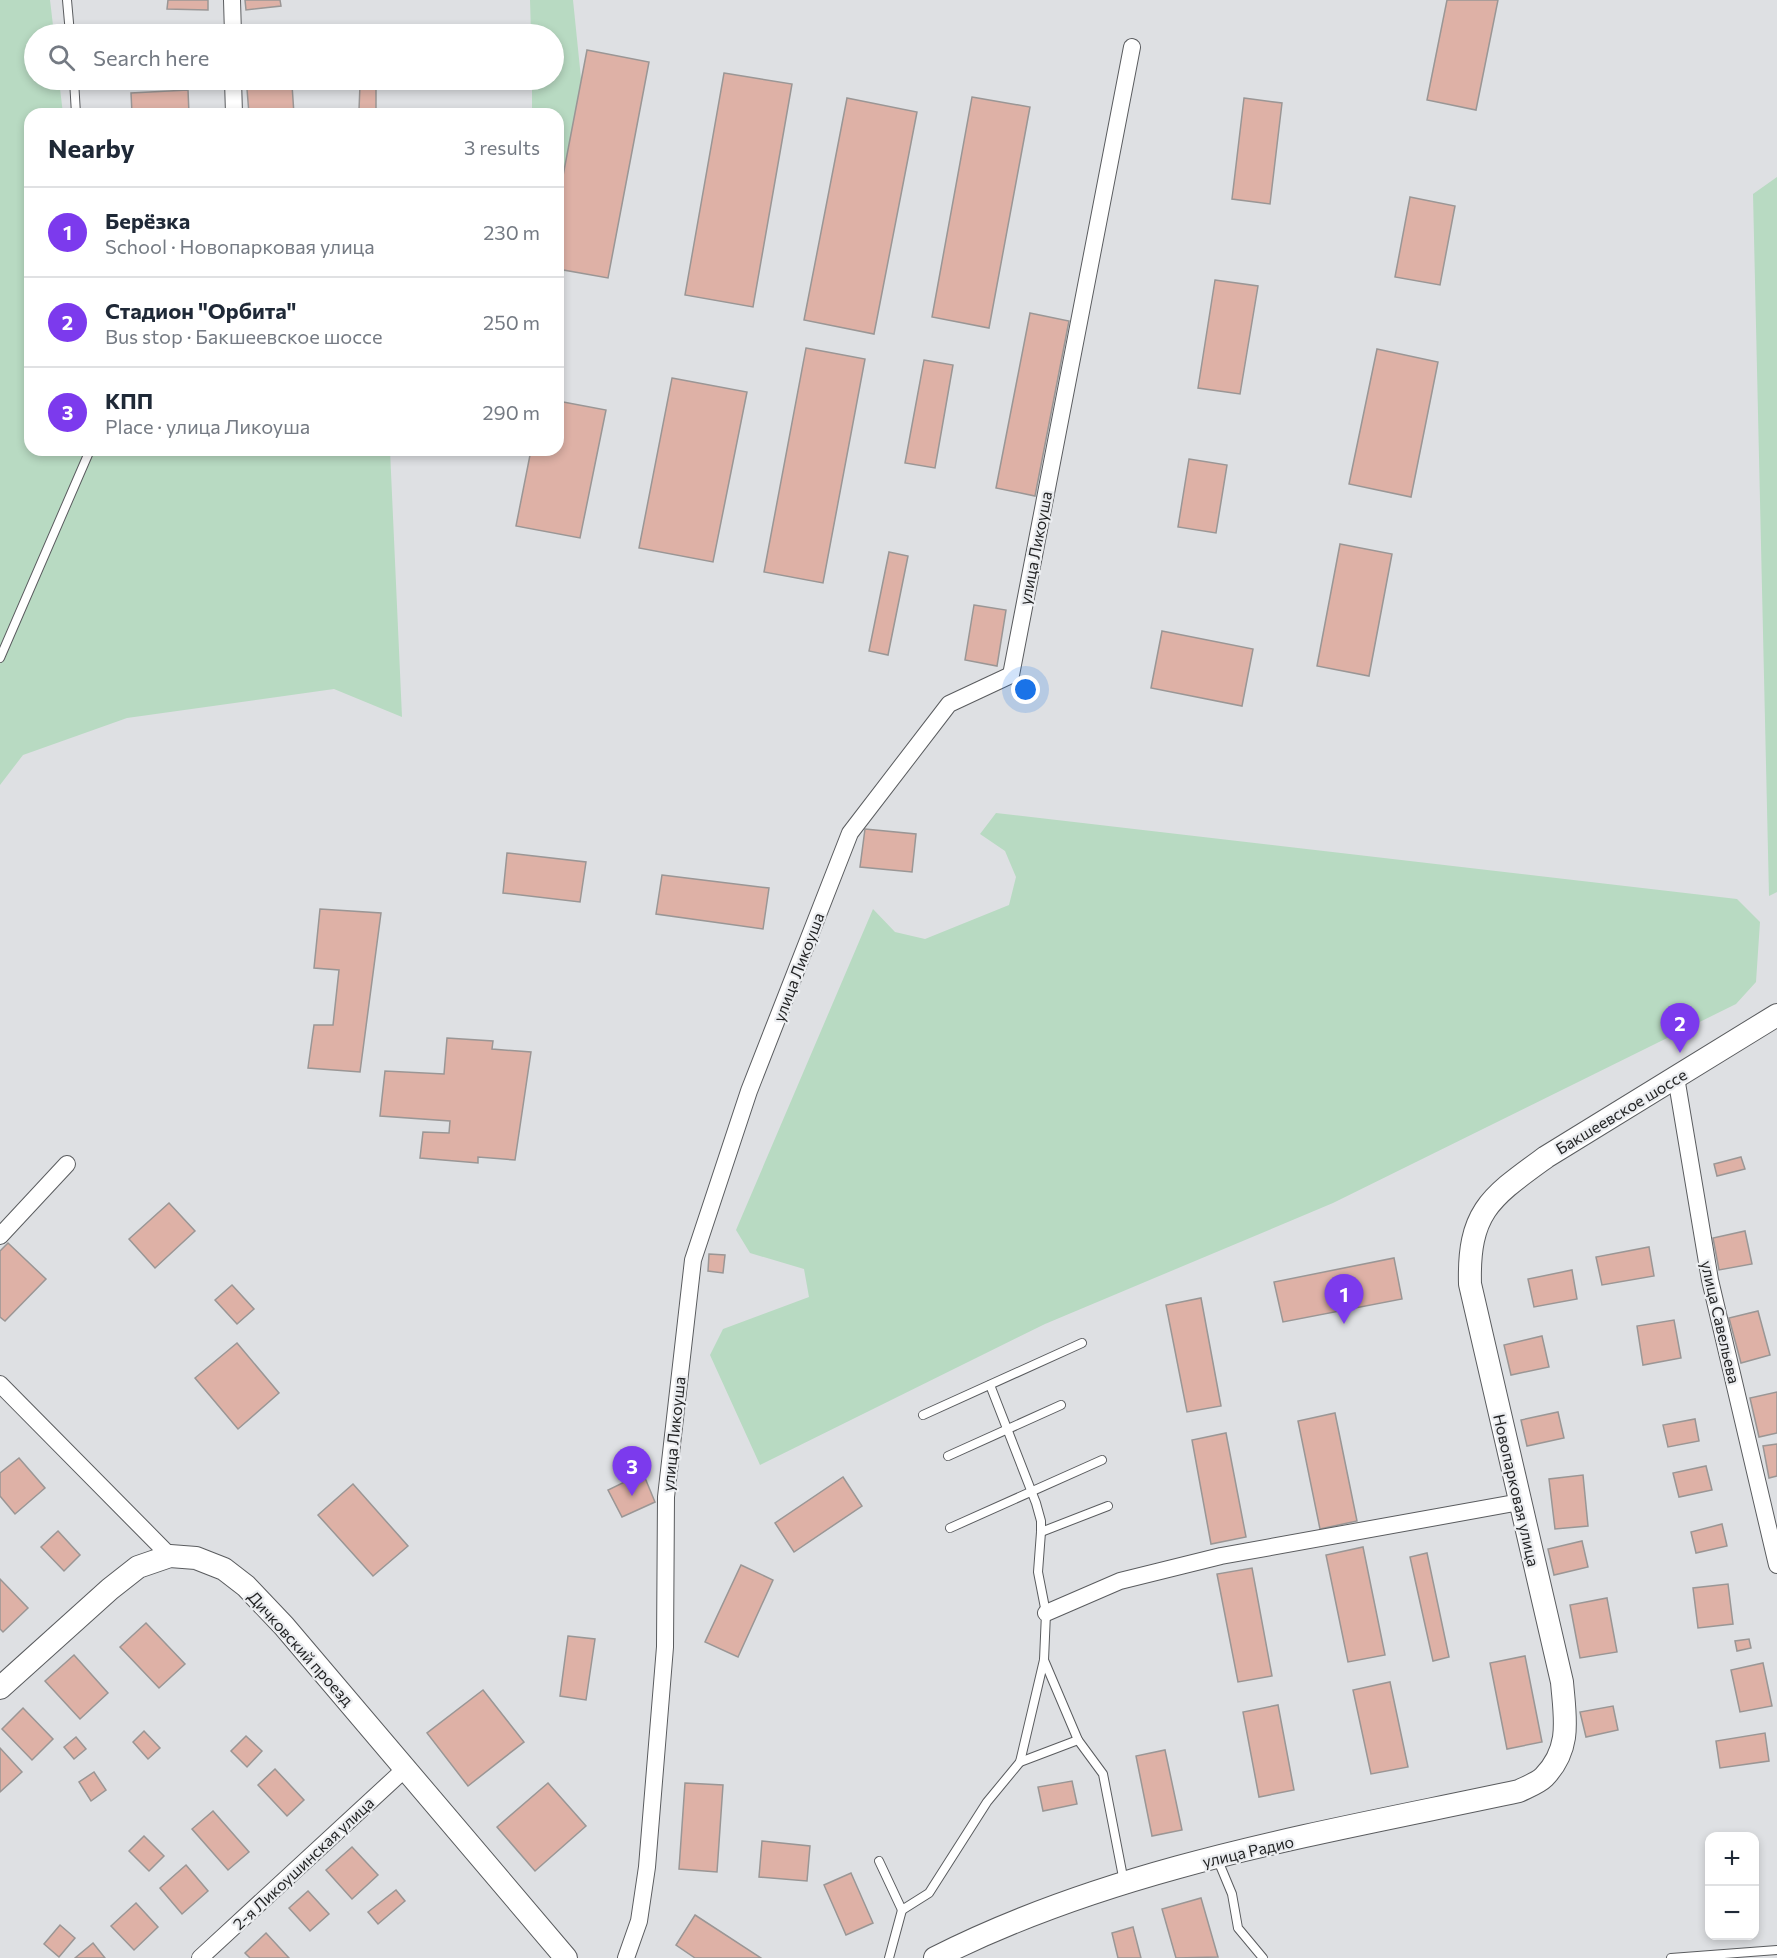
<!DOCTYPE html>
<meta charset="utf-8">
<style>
body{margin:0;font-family:Commissioner,sans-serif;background:#f6f6f7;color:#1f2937}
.controls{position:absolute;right:18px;bottom:18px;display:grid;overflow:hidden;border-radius:12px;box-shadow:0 3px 9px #0003}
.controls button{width:54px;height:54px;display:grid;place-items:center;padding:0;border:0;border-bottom:2px solid #e0e1e3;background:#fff;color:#1f2937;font:30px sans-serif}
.you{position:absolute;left:1026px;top:690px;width:21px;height:21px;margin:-15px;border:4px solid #fff;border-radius:50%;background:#1a73e8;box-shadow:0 0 0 9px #1a73e833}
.badge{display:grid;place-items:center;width:39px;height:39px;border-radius:50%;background:#7c3aed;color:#fff;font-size:20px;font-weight:700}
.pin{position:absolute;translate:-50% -50px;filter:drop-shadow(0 2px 3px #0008)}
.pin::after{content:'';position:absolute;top:32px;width:21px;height:18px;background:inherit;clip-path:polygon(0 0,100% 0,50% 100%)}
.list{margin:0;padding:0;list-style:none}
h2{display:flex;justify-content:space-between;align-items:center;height:78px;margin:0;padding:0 24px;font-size:26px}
h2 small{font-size:20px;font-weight:400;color:#747a83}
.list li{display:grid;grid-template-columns:39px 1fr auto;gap:18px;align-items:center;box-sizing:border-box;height:90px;padding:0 24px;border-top:2px solid #e0e1e3}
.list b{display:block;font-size:22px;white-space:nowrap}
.list p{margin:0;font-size:20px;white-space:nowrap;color:#747a83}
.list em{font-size:20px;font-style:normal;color:#747a83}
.icon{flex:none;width:33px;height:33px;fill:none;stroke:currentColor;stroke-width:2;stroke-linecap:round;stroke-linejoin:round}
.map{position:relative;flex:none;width:1777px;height:1958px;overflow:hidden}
.search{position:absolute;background:#fff;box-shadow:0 3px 9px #0003;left:24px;top:24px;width:540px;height:66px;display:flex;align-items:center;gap:15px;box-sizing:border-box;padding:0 21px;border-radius:33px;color:#747a83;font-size:22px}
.panel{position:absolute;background:#fff;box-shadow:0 3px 9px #0003;left:24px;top:108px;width:540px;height:348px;border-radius:18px}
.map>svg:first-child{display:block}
.green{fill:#b8dac2}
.building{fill:#deb1a6;stroke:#9a9695;stroke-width:1.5}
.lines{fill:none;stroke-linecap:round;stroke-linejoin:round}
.lane-casing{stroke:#5a5c5f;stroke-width:10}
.street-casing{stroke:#5a5c5f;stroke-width:18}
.secondary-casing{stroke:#5a5c5f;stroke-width:24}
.lane{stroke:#fff;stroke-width:8}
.street{stroke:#fff;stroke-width:16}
.secondary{stroke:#fff;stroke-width:22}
.labels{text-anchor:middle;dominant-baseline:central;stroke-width:4.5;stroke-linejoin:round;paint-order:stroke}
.street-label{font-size:16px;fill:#242526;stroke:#ebedf0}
</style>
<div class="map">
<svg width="1777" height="1958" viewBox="0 0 1777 1958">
<rect width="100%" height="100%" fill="#dee0e3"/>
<g class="green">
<path d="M 0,0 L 50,0 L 54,34 L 34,34 L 34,80 L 59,80 L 63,114 L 30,114 L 30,450 L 390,450 L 402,717 L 334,689 L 127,718 L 23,755 L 0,785 Z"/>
<path d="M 530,0 L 573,0 L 587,137 L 563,280 L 558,279 L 558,114 L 532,114 L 532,80 L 554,80 L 554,34 L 531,34 Z"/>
<path d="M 1777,177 L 1777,892 L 1769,896 L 1753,194 Z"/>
<path d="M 996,813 L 1737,899 L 1760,922 L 1756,982 L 1736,1004 L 1333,1203 L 1045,1324 L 760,1465 L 710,1355 L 723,1329 L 809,1297 L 804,1269 L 750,1253 L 736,1230 L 873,909 L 895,932 L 925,939 L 1009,905 L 1016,877 L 1005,851 L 980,834 Z"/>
</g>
<g class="building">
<path d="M 168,0 L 208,0 L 208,10 L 167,9 Z"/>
<path d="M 245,0 L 280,0 L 281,6 L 246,10 Z"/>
<path d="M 1447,0 L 1498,0 L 1476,110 L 1427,100 Z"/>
<path d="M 280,30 L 281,34 L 247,34 L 247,31 Z"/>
<path d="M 587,50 L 649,62 L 608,278 L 558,269 L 558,202 Z"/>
<path d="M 724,73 L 792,84 L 753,307 L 685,295 Z"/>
<path d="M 292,85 L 294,114 L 249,114 L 247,89 Z"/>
<path d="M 360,85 L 376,85 L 376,110 L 359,110 Z"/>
<path d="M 188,90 L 189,114 L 132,114 L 131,93 Z"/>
<path d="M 972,97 L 1030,107 L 989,328 L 932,317 Z"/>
<path d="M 847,98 L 917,112 L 874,334 L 804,320 Z"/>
<path d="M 1244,98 L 1282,103 L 1270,204 L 1232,199 Z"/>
<path d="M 1410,197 L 1455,206 L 1440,285 L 1395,277 Z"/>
<path d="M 1215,280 L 1258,286 L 1240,394 L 1198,388 Z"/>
<path d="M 1030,313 L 1069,321 L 1035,496 L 996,488 Z"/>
<path d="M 806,348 L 865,359 L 823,583 L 764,572 Z"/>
<path d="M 1377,349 L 1438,362 L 1411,497 L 1349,484 Z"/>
<path d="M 924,360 L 953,365 L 935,468 L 905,463 Z"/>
<path d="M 672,378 L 747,392 L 713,562 L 639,548 Z"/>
<path d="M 558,401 L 606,410 L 580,538 L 516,526 L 531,450 L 558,450 Z"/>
<path d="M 1189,459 L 1227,465 L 1216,533 L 1178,527 Z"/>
<path d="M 1340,544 L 1392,554 L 1369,676 L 1317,666 Z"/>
<path d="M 889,552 L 908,556 L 888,655 L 869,651 Z"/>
<path d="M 974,605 L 1006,610 L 997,666 L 965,660 Z"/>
<path d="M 1162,631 L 1253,649 L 1242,706 L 1151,688 Z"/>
<path d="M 865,829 L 916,834 L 912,872 L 860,867 Z"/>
<path d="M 507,853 L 586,862 L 580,902 L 503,893 Z"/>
<path d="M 662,875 L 769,888 L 763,929 L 656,914 Z"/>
<path d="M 320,909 L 381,913 L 360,1072 L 308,1068 L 314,1025 L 333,1025 L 339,970 L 314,968 Z"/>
<path d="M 447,1038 L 493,1041 L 492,1049 L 531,1052 L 515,1160 L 478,1157 L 478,1163 L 420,1158 L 423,1132 L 449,1133 L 450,1121 L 380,1116 L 385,1071 L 444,1074 Z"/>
<path d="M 1741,1157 L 1745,1169 L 1717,1176 L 1714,1164 Z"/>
<path d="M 169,1203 L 195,1231 L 155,1268 L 129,1239 Z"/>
<path d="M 1745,1231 L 1752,1264 L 1719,1270 L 1713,1238 Z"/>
<path d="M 8,1243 L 46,1279 L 5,1321 L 0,1317 L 0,1251 Z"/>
<path d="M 1649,1247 L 1654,1276 L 1602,1285 L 1596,1257 Z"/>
<path d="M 709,1254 L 725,1255 L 723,1273 L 708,1271 Z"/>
<path d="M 1394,1258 L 1402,1299 L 1283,1322 L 1274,1282 Z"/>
<path d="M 1572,1270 L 1577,1299 L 1534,1307 L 1528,1279 Z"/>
<path d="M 232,1285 L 254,1309 L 237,1324 L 215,1300 Z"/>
<path d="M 1201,1298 L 1221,1406 L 1187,1412 L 1166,1305 Z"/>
<path d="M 1758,1311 L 1770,1355 L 1741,1363 L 1729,1318 Z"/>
<path d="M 1674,1320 L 1681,1358 L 1643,1365 L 1637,1326 Z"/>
<path d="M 1542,1336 L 1549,1367 L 1511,1375 L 1504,1345 Z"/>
<path d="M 237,1343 L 279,1393 L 238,1429 L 195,1378 Z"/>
<path d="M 1777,1392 L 1777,1433 L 1759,1437 L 1750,1398 Z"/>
<path d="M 1558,1412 L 1564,1438 L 1527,1446 L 1521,1420 Z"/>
<path d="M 1335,1413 L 1357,1521 L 1320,1529 L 1298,1421 Z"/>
<path d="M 1695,1419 L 1699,1441 L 1668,1447 L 1663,1425 Z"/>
<path d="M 1226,1433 L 1246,1537 L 1211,1544 L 1192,1440 Z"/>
<path d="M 1777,1444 L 1777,1476 L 1769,1478 L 1763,1446 Z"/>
<path d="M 19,1458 L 45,1488 L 15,1514 L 0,1496 L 0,1473 Z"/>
<path d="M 1706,1466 L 1712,1490 L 1679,1497 L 1673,1473 Z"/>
<path d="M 643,1473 L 655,1502 L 622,1517 L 608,1490 Z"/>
<path d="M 1583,1475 L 1588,1526 L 1555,1529 L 1549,1479 Z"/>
<path d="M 843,1477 L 862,1506 L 794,1552 L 775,1523 Z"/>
<path d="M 353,1484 L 408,1546 L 373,1576 L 318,1515 Z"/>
<path d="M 1722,1524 L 1727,1546 L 1696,1553 L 1691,1532 Z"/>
<path d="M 58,1531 L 80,1555 L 64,1571 L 41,1547 Z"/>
<path d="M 1582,1541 L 1588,1567 L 1554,1575 L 1548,1549 Z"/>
<path d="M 1363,1547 L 1385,1655 L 1348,1662 L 1326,1555 Z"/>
<path d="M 1427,1553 L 1449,1657 L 1433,1661 L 1410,1557 Z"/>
<path d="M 741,1565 L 773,1580 L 738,1657 L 705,1642 Z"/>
<path d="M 1252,1568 L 1272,1676 L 1238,1682 L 1217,1574 Z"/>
<path d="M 0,1579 L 28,1608 L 3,1632 L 0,1629 Z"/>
<path d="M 1728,1584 L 1733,1624 L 1698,1628 L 1693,1588 Z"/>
<path d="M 1607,1598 L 1617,1652 L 1580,1658 L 1570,1605 Z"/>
<path d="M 146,1623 L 185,1664 L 159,1688 L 120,1647 Z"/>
<path d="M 568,1636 L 595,1639 L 586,1700 L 560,1696 Z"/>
<path d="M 1749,1639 L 1751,1648 L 1737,1651 L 1735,1641 Z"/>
<path d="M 74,1655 L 108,1693 L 80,1719 L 45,1681 Z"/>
<path d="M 1525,1656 L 1542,1742 L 1507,1749 L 1490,1663 Z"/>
<path d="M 1763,1663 L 1772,1706 L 1740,1712 L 1731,1670 Z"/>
<path d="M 1390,1682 L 1408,1767 L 1371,1774 L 1353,1690 Z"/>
<path d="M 483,1690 L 524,1742 L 468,1786 L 427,1733 Z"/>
<path d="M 1278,1705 L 1294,1790 L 1259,1797 L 1243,1712 Z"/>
<path d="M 1613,1706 L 1618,1730 L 1586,1737 L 1580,1712 Z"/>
<path d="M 23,1708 L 53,1739 L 32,1760 L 2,1729 Z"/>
<path d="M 144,1731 L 160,1748 L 148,1759 L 133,1742 Z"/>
<path d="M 1765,1733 L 1769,1761 L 1720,1768 L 1716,1741 Z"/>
<path d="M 246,1736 L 262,1751 L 247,1767 L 231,1751 Z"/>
<path d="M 76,1737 L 86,1749 L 74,1759 L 64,1747 Z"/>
<path d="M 0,1748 L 22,1772 L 0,1792 Z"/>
<path d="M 1165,1750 L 1182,1830 L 1152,1836 L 1136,1756 Z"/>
<path d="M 275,1769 L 304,1800 L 287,1816 L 258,1785 Z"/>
<path d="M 94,1772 L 106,1790 L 91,1801 L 79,1782 Z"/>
<path d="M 1072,1781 L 1077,1804 L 1043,1811 L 1038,1787 Z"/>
<path d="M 548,1783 L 586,1826 L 535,1871 L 497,1827 Z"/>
<path d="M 685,1783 L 723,1785 L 717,1872 L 679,1869 Z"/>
<path d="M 213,1811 L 249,1852 L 228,1870 L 192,1829 Z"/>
<path d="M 144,1836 L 164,1856 L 149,1871 L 129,1851 Z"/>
<path d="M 762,1841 L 810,1846 L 807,1881 L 759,1877 Z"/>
<path d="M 352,1847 L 378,1875 L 352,1899 L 326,1870 Z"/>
<path d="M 186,1865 L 208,1891 L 182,1914 L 160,1888 Z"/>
<path d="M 851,1873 L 873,1923 L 846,1935 L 824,1885 Z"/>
<path d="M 396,1890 L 405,1901 L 378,1924 L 368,1912 Z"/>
<path d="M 308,1891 L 329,1914 L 310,1931 L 289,1908 Z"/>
<path d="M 1201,1898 L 1218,1957 L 1176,1958 L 1162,1909 Z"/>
<path d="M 136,1903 L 158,1927 L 134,1950 L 111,1926 Z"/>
<path d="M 695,1915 L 761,1958 L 695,1958 L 676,1945 Z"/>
<path d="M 60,1925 L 75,1938 L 59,1957 L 44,1944 Z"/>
<path d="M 1133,1927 L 1141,1958 L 1118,1958 L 1112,1933 Z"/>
<path d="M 266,1933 L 289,1958 L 250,1958 L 245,1953 Z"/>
<path d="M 93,1943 L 105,1958 L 75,1958 Z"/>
</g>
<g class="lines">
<g class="lane-casing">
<g id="lane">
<path d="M 67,0 L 70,34"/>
<path d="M 74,80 L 76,114"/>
<path d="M 0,658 L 90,450"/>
<path d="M 923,1415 L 1082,1343"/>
<path d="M 948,1456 L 1061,1405"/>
<path d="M 950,1528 L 1102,1460"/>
<path d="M 1041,1532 L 1108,1506"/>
<path d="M 1044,1660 L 1078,1740 L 1103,1774 L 1124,1882"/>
<path d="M 1020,1762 L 1078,1740"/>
<path d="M 1217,1858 L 1232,1894 L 1238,1928 L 1263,1958"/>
<path d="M 879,1861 L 902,1910 L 929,1893 L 987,1802 L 1020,1762 L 1044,1660 L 1046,1613 L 1038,1572 L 1041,1532 L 1041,1521 L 1036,1503 L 990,1385"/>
<path d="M 889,1958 L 902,1910"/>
<path d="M 1671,1958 L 1777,1950"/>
</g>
</g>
<g class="street-casing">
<g id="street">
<path d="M 232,0 L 233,34"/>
<path d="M 233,80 L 234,114"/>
<path d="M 1676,1077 L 1710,1280 L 1777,1565"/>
<path d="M 0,1236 L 67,1164"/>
<path d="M 0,1384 L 170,1556"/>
<path d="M 1046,1613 L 1120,1581 L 1221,1556 L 1520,1502"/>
<path d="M 200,1958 L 406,1768"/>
<path d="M 626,1958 L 639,1921 L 647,1867 L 665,1647 L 666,1497 L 693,1260 L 749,1091 L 850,833 L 949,704 L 1011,675 L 1132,47"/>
</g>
</g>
<g class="secondary-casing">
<g id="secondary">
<path d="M 0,1688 L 110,1589 L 138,1567 L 170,1556 L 196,1558 L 224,1569 L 246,1586 L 284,1626 L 566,1958"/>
<path d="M 935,1958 C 1116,1866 1323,1833 1519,1791 C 1527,1787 1538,1783 1544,1777 C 1572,1748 1565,1718 1562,1682 L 1470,1284 C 1468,1211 1491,1197 1546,1157 L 1777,1015"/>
</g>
</g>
<use href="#lane" class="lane"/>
<use href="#street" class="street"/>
<use href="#secondary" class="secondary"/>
</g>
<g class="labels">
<g class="street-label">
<text transform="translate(1035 548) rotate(-79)">улица Ликоуша</text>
<text transform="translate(798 967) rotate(-69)">улица Ликоуша</text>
<text transform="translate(1621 1111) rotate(-31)">Бакшеевское шоссе</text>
<text transform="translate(1721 1322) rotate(77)">улица Савельева</text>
<text transform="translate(673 1434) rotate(-84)">улица Ликоуша</text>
<text transform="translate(1517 1490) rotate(77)">Новопарковая улица</text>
<text transform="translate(301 1648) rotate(48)">Дичковский проезд</text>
<text transform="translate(1248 1851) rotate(-13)">улица Радио</text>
<text transform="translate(303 1863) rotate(-43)">2-я Ликоушинская улица</text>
</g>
</g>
</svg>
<div class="controls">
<button>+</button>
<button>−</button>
</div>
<div class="you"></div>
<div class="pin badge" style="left:1344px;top:1324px">1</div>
<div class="pin badge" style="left:1680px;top:1053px">2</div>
<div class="pin badge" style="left:632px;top:1496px">3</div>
<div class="search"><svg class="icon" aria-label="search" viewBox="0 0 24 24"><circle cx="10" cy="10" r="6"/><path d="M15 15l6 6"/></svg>Search here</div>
<section class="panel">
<h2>Nearby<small>3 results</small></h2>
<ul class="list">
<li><span class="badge">1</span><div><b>Берёзка</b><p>School · Новопарковая улица</p></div><em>230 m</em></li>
<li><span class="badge">2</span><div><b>Стадион &quot;Орбита&quot;</b><p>Bus stop · Бакшеевское шоссе</p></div><em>250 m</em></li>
<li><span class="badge">3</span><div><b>КПП</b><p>Place · улица Ликоуша</p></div><em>290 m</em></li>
</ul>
</section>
</div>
